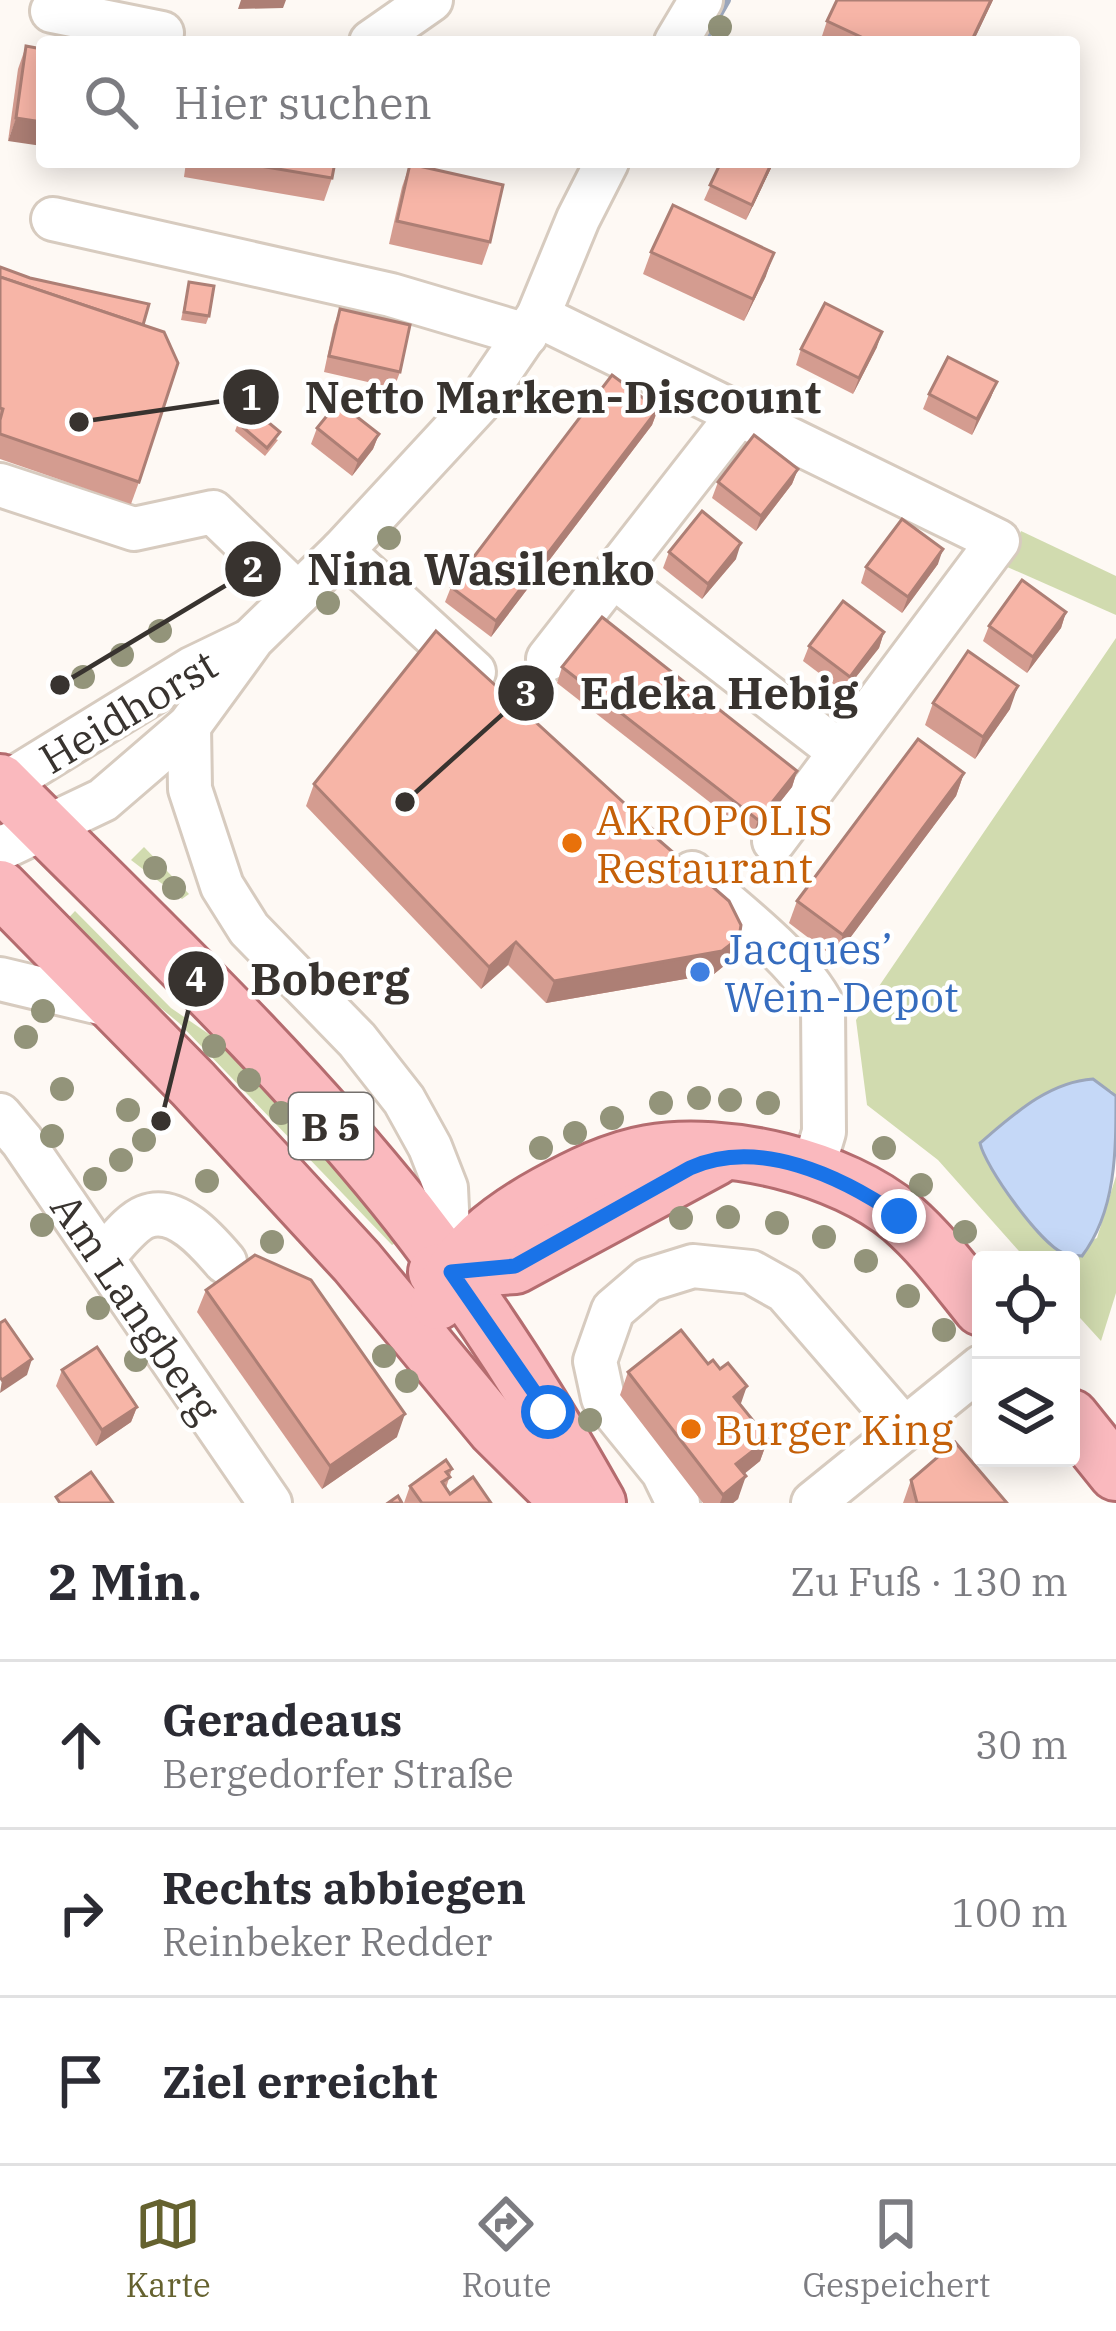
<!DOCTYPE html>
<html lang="de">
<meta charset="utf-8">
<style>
body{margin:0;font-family:"IBM Plex Serif",serif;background:#f7f7f7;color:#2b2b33}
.controls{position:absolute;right:36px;bottom:36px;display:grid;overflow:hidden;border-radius:12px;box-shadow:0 6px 30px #0003}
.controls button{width:108px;height:108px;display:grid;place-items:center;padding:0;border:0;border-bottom:3px solid #e1e1e2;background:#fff;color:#2b2b33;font:60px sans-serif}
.stop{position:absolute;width:36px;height:36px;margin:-27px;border:9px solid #1a73e8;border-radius:50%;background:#fff}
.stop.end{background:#1a73e8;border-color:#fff;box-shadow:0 3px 12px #0008}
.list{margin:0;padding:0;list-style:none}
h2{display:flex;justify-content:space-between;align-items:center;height:156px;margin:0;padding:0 48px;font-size:51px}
h2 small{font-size:39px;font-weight:400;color:#7c7c81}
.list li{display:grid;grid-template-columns:78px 1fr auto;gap:36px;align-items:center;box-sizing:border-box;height:168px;padding:0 48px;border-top:3px solid #e1e1e2}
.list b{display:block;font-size:45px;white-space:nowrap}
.list p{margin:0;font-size:39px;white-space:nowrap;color:#7c7c81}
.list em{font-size:39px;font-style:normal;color:#7c7c81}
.icon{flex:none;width:66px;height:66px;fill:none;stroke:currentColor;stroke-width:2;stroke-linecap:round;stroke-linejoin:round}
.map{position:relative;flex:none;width:1116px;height:1503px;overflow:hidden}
.search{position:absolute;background:#fff;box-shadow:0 6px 30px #0003;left:36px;right:36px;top:36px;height:132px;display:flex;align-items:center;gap:30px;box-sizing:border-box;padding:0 42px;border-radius:12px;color:#7c7c81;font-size:45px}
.sheet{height:660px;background:#fff}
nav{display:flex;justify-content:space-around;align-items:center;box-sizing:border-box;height:168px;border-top:3px solid #e1e1e2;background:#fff;font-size:33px;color:#7c7c81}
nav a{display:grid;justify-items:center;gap:6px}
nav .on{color:#65622f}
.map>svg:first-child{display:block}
.green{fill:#d1dbaf}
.water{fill:#c5d8f7;stroke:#9ba6bb;stroke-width:3}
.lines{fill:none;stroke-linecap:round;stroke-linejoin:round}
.stream{stroke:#9ba6bb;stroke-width:10}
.minor-casing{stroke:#d7cbbf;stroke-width:48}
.major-casing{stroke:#b46c6f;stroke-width:60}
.minor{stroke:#fff;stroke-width:42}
.major{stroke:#fab9be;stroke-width:54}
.tree{fill:#93947a}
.wall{fill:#d49c90}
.shaded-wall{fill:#ad7f75}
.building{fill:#f7b5a7;stroke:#ad7f75;stroke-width:3}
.route{stroke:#1a73e8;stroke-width:15}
.food-dot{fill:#e8710a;stroke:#fff;stroke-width:4.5}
.shop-dot{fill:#3f7fe0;stroke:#fff;stroke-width:4.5}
.labels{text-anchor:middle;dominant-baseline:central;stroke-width:9;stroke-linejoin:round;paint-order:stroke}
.shield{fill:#fff;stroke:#74706d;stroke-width:3}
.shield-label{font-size:39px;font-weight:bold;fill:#38332f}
.street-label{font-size:42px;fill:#38332f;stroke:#fff}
.food-label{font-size:42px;fill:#c56008;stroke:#fff;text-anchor:start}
.shop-label{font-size:42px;fill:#366cbe;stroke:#fff;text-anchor:start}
.leader{fill:none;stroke:#38332f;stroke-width:4.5}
.callout-dot{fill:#38332f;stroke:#fff;stroke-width:4.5}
.mark-label{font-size:36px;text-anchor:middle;font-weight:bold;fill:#fff}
.callout-label{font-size:45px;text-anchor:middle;font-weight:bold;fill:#38332f;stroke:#fff;stroke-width:9;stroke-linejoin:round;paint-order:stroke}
</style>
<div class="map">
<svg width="1116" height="1503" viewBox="0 0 1116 1503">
<rect width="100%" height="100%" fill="#fef9f4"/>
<g class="green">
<path d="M 1021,531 L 1116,576 L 1116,615 L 1005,566 Z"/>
<path d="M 1116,638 L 1116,1096 L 1111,1090 L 981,1144 C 987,1177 1036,1231 1062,1253 L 1097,1238 L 1116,1176 L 1116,1293 L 1101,1341 L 1071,1308 L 1071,1260 L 1027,1260 L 938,1160 L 867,1105 L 856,1020 Z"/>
<path d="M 144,847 L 189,894 L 182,899 L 131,860 Z"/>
<path d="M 75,911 L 171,1008 L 235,1052 L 400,1240 L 392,1245 L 179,1023 L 61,926 Z"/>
</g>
<path class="water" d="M 1093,1079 L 1116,1096 C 1116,1152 1116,1211 1082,1256 C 1076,1255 1069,1256 1063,1253 C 1040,1243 985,1167 980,1143 C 1013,1115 1048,1082 1093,1079 Z"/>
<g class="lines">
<path class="stream" d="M 702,42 L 726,0"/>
<g class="minor-casing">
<g id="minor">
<path d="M 52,11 L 162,33"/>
<path d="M 371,42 L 431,0"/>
<path d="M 676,42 L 701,0"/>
<path d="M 53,219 L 391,295 L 526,335"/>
<path d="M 538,316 L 998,541 L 774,841"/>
<path d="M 0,485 L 134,529 L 213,512 L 298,594"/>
<path d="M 342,551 L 474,672"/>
<path d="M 614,577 L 840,752"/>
<path d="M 548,659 L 739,414"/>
<path d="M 189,726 L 190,789 L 222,886 L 249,929 L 357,1040 L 404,1100 L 430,1147 L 446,1188 L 450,1272"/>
<path d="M 0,787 L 193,668 L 247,642"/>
<path d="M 0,849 L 103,800 L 189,726 L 253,638 L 342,551 L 478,404 L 538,316 L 578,219 L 607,162"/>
<path d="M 692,873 C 733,911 797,956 823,1006 L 824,1132 L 812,1172"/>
<path d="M 0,979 L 117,1007"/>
<path d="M 0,1115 L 22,1141 L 270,1503"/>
<path d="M 102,1257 C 114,1246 130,1223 145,1217 C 176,1204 208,1242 225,1262"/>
<path d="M 678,1503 L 663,1472 L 603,1398 L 595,1361 L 613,1310 L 648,1280 L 693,1266 L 751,1272 L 785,1291 L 903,1427"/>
<path d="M 813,1503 L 981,1367"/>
</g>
</g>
<g class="major-casing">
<g id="major">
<path d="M 0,782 C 139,922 285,1058 408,1213 C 479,1304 542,1403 598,1503"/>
<path d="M 0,888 L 193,1084 L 357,1262 L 495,1429 L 570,1503"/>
<path d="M 436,1272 L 515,1266 L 715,1158"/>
<path d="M 438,1302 C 457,1252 499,1220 546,1194 C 577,1177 613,1159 648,1153 C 725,1139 842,1167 902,1218 C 932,1244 956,1277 981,1308"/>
<path d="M 1071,1417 L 1116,1473"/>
</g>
</g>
<use href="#minor" class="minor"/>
<use href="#major" class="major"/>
</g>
<g class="tree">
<circle cx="720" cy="27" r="12"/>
<circle cx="389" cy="538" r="12"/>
<circle cx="328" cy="603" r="12"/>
<circle cx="160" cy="631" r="12"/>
<circle cx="122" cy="655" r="12"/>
<circle cx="83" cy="677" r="12"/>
<circle cx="155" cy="868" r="12"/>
<circle cx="174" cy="888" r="12"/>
<circle cx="43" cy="1011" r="12"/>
<circle cx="26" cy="1037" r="12"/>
<circle cx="214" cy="1046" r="12"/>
<circle cx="249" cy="1080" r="12"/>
<circle cx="62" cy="1089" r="12"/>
<circle cx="699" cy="1098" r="12"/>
<circle cx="730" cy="1100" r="12"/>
<circle cx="661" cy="1103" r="12"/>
<circle cx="768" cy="1103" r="12"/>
<circle cx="128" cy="1110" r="12"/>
<circle cx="281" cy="1113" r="12"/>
<circle cx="612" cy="1118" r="12"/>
<circle cx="575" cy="1133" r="12"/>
<circle cx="52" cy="1136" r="12"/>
<circle cx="144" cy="1140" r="12"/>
<circle cx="314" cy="1148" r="12"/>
<circle cx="541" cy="1148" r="12"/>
<circle cx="884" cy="1148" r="12"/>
<circle cx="121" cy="1160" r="12"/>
<circle cx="95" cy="1179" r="12"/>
<circle cx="207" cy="1181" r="12"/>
<circle cx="921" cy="1185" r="12"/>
<circle cx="728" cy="1217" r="12"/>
<circle cx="681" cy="1218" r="12"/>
<circle cx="777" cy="1223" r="12"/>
<circle cx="42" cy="1225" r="12"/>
<circle cx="965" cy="1232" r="12"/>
<circle cx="824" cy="1237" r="12"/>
<circle cx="272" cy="1242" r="12"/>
<circle cx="866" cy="1261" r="12"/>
<circle cx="908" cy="1296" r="12"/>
<circle cx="98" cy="1308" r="12"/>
<circle cx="944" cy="1330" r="12"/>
<circle cx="384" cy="1356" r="12"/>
<circle cx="136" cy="1360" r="12"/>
<circle cx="407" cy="1381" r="12"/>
<circle cx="590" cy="1420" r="12"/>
</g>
<g class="wall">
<path d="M 993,0 L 973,42 L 820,42 L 827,21 Z"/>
<path d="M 26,46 L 42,49 L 8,141 L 18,69 Z"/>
<path d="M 186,162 L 335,162 L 332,178 L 324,201 L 184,177 Z"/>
<path d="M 721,162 L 774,162 L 746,220 L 704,200 Z"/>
<path d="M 410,164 L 490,242 L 482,265 L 389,244 L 402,187 Z"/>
<path d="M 651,252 L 766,276 L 744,321 L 643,274 Z"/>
<path d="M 0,267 L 143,325 L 139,482 L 131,504 L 0,459 Z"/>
<path d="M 189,282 L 209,316 L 206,324 L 181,320 Z"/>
<path d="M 340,309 L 400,372 L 394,388 L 324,372 L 334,325 Z"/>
<path d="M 877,347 L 853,394 L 796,365 L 801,349 Z"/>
<path d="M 997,382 L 991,397 L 972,435 L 923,409 L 929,394 Z"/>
<path d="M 658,409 L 652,425 L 491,637 L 445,602 L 451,587 Z"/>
<path d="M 238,423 L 278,440 L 265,456 L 235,431 Z"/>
<path d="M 317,428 L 379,434 L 373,449 L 352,476 L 311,444 Z"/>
<path d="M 798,469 L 792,484 L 756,531 L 712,498 L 718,482 Z"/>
<path d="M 669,552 L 736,559 L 702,599 L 663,568 Z"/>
<path d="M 938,564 L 902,613 L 861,583 L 866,567 Z"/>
<path d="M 1066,612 L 1061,628 L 1027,673 L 983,641 L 989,626 Z"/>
<path d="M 884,632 L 879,648 L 844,692 L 803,661 L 809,646 Z"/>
<path d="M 562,667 L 797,771 L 792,787 L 753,836 L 557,683 Z"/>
<path d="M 933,703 L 1010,709 L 975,759 L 925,725 Z"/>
<path d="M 964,773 L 956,796 L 835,958 L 789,923 L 797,901 Z"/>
<path d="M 314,784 L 657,839 L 739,938 L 730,961 L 714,974 L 546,1003 L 508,965 L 481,989 L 306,806 Z"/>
<path d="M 206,1290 L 397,1437 L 322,1489 L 197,1312 Z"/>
<path d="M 62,1370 L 137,1407 L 131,1422 L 96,1446 L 56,1386 Z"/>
<path d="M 628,1372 L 740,1404 L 768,1439 L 760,1461 L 744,1474 L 738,1499 L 733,1503 L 703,1503 L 620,1395 Z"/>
<path d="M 452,1469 L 446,1488 L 450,1494 L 491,1503 L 404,1503 L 410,1486 Z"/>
<path d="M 911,1480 L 1007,1503 L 903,1503 Z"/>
</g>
<g class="shaded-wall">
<path d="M 241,0 L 286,0 L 283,8 L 238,9 Z"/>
<path d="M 991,0 L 993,0 L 973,42 L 971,42 Z"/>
<path d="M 16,118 L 42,122 L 42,146 L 8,141 Z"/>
<path d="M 772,162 L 774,162 L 746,220 L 752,205 Z"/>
<path d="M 774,253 L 766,276 L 744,321 L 753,299 Z"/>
<path d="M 882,332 L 877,347 L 853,394 L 859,378 Z"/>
<path d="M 997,382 L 991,397 L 972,435 L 977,419 Z"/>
<path d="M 658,409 L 652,425 L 491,637 L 496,621 Z"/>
<path d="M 379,434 L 373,449 L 352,476 L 358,461 Z"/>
<path d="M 798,469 L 792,484 L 756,531 L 761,516 Z"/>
<path d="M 741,543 L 736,559 L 702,599 L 708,584 Z"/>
<path d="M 943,549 L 938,564 L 902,613 L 908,597 Z"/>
<path d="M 1066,612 L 1061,628 L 1027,673 L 1033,657 Z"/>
<path d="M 884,632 L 879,648 L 844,692 L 850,677 Z"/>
<path d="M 1018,686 L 1010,709 L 975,759 L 983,737 Z"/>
<path d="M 797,771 L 792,787 L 753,836 L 758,820 Z"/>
<path d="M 964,773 L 956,796 L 835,958 L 843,935 Z"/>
<path d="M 739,938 L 730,961 L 714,974 L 546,1003 L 554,981 Z"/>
<path d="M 516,942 L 508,965 L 481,989 L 489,967 Z"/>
<path d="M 32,1359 L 27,1375 L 0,1393 L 2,1380 Z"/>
<path d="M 747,1386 L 739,1409 L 734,1397 Z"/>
<path d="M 137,1407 L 131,1422 L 96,1446 L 102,1430 Z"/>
<path d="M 405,1414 L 397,1437 L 322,1489 L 330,1466 Z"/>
<path d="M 768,1439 L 760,1461 L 728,1487 L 736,1464 Z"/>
<path d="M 746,1476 L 738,1499 L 733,1503 L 720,1503 L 723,1495 Z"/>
</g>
<g class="building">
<path d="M 837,0 L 991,0 L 971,42 L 872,42 L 827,21 Z"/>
<path d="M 26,46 L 42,49 L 42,122 L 16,118 Z"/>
<path d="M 236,162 L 335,162 L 332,178 Z"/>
<path d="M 721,162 L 772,162 L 752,205 L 710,185 Z"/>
<path d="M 410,164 L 503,185 L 490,242 L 397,221 Z"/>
<path d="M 673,205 L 774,253 L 753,299 L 651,252 Z"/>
<path d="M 0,267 L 30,278 L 149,304 L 143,325 L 0,277 Z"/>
<path d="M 0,277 L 164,332 L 178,363 L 139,482 L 0,434 L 0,420 L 3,409 L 0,408 Z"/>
<path d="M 189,282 L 214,286 L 209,316 L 184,312 Z"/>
<path d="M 825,303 L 882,332 L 859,378 L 801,349 Z"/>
<path d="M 340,309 L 410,325 L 400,372 L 329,356 Z"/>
<path d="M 948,357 L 997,382 L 977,419 L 929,394 Z"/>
<path d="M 612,375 L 658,409 L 496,621 L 451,587 Z"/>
<path d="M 338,402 L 379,434 L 358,461 L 317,428 Z"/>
<path d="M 251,408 L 280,432 L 267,448 L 238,423 Z"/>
<path d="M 754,435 L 798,469 L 761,516 L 718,482 Z"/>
<path d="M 702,511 L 741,543 L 708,584 L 669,552 Z"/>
<path d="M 902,519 L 943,549 L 908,597 L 866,567 Z"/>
<path d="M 1022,580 L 1066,612 L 1033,657 L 989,626 Z"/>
<path d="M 843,601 L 884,632 L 850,677 L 809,646 Z"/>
<path d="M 602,617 L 797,771 L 758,820 L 562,667 Z"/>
<path d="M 436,631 L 658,834 L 653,835 L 729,901 L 741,925 L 739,938 L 722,951 L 554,981 L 516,942 L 489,967 L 314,784 Z"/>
<path d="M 968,651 L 1018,686 L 983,737 L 933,703 Z"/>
<path d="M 918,739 L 964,773 L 843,935 L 797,901 Z"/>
<path d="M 255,1255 L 311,1280 L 405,1414 L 330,1466 L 206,1290 Z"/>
<path d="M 5,1320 L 32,1359 L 2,1380 L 0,1377 L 0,1323 Z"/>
<path d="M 681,1330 L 708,1364 L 713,1360 L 720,1369 L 728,1363 L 747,1386 L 734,1397 L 768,1439 L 736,1464 L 746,1476 L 723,1495 L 628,1372 Z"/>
<path d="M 97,1347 L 137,1407 L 102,1430 L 62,1370 Z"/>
<path d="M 955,1442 L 1007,1503 L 917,1503 L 911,1480 Z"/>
<path d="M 446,1460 L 452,1469 L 446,1472 L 450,1477 L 442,1482 L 450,1494 L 473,1477 L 491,1503 L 422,1503 L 410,1486 Z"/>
<path d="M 91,1472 L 113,1503 L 60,1503 L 56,1497 Z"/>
<path d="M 398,1496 L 402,1503 L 388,1503 Z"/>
</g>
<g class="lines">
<path class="route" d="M 548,1412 L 451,1272 L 515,1266 L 690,1168 C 758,1137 841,1176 899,1216"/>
</g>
<g class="food-dot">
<circle cx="572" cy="843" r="12"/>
<circle cx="691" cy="1429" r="12"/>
</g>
<circle class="shop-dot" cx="700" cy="972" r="12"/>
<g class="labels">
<rect class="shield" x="289" y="1093" width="84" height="66" rx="9"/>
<g class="shield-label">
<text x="331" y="1126">B 5</text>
</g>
<g class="street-label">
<text transform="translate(128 711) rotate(-31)">Heidhorst</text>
<text transform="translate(136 1308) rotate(56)">Am Langberg</text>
</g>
<g class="food-label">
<text x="596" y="819">AKROPOLIS<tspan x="596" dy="48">Restaurant</tspan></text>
<text x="715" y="1429">Burger King</text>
</g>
<g class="shop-label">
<text x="724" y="948">Jacques’<tspan x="724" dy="48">Wein-Depot</tspan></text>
</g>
</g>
<path class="leader" d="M79 422L251 397M60 685L253 569M405 802L526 693M161 1121L196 979"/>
<g class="callout-dot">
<circle cx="79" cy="422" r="12"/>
<circle cx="60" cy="685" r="12"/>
<circle cx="405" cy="802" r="12"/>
<circle cx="161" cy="1121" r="12"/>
<circle cx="251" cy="397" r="30"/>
<circle cx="253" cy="569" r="30"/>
<circle cx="526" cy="693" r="30"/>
<circle cx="196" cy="979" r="30"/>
</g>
<g class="mark-label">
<text x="251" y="410">1</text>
<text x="253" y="582">2</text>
<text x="526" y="706">3</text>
<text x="196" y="992">4</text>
</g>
<g class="callout-label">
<text x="563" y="413">Netto Marken-Discount</text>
<text x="481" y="585">Nina Wasilenko</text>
<text x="719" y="709">Edeka Hebig</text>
<text x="330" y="995">Boberg</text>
</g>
</svg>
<div class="controls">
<button><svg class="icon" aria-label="locate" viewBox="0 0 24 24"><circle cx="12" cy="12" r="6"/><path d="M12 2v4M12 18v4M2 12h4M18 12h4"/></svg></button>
<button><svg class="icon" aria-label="layers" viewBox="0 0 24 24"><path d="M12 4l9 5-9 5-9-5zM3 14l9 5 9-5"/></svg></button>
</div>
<div class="stop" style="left:548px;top:1412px"></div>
<div class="stop end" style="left:899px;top:1216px"></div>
<div class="search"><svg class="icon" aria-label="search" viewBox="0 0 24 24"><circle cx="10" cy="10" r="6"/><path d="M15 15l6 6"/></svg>Hier suchen</div>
</div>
<section class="sheet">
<h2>2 Min.<small>Zu Fuß · 130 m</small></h2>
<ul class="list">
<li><svg class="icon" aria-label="ahead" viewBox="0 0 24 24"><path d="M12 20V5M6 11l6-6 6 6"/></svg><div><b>Geradeaus</b><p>Bergedorfer Straße</p></div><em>30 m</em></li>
<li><svg class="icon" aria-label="right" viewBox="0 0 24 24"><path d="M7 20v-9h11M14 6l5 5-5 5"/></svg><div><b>Rechts abbiegen</b><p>Reinbeker Redder</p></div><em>100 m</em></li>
<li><svg class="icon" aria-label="arrive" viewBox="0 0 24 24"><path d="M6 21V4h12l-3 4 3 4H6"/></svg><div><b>Ziel erreicht</b></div></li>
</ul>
</section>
<nav>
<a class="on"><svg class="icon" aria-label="map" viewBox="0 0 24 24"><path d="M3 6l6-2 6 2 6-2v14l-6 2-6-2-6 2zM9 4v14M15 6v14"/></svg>Karte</a>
<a><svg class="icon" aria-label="directions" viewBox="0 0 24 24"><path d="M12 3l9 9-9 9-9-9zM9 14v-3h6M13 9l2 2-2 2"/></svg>Route</a>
<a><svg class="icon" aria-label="saved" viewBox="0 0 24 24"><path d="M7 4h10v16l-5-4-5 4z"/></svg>Gespeichert</a>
</nav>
